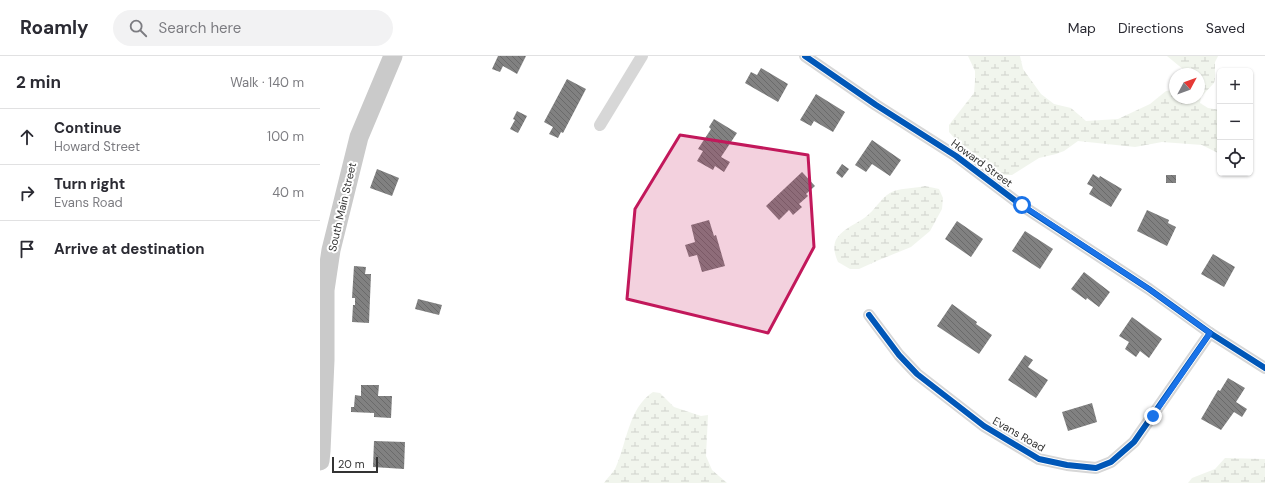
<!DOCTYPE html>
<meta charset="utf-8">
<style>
body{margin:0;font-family:"DM Sans",sans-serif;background:#f2f2f3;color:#2b2b33}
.controls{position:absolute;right:12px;top:12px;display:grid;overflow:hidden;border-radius:6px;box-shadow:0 1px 3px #0004}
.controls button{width:36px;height:36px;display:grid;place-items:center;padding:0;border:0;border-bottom:1px solid #e1e1e2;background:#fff;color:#2b2b33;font:20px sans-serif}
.compass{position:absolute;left:849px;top:12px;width:36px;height:36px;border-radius:50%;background:#fff;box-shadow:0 1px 3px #0004;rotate:49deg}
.scale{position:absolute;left:12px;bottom:10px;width:46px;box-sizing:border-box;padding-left:4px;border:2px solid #333;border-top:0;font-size:11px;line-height:14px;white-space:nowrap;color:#333;-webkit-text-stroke:3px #fff;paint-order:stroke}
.stop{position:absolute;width:12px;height:12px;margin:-9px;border:3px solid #1a73e8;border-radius:50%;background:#fff}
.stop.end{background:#1a73e8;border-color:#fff;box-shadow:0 1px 4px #0008}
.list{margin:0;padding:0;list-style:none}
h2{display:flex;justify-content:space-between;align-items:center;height:52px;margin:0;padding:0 16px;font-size:17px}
h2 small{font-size:13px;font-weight:400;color:#7c7c81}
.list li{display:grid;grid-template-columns:26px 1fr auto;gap:12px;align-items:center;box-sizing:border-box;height:56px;padding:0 16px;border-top:1px solid #e1e1e2}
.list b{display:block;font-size:15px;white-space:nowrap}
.list p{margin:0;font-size:13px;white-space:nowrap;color:#7c7c81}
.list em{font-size:13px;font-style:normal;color:#7c7c81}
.icon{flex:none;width:22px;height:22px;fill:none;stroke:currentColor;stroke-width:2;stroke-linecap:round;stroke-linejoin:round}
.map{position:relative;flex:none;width:945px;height:427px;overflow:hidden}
header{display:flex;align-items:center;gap:24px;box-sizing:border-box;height:56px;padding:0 20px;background:#fff;border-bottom:1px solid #e1e1e2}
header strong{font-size:19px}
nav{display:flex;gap:22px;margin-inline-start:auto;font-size:14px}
.search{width:280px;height:36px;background:#f2f2f3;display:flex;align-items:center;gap:10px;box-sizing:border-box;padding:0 14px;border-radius:22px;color:#7c7c81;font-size:15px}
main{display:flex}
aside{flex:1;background:#fff}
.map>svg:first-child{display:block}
.wetland{fill:url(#wetland-marsh)}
.building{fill:url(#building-back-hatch)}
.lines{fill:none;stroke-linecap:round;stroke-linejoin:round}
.street{stroke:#d7d7d7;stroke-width:12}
.primary{stroke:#cacaca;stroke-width:19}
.cycleway-casing{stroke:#fff;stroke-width:8}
.cycleway{stroke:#0057b8;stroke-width:6}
.route{stroke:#1a73e8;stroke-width:5}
.marked{fill:#c2185b;fill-opacity:0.2;stroke:#c2185b;stroke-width:3;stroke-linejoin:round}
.labels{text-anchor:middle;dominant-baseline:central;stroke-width:4;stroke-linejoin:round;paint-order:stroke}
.street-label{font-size:11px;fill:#333;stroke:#fff}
</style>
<header>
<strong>Roamly</strong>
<div class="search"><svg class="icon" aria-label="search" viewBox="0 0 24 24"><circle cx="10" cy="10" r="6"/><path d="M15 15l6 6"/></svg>Search here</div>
<nav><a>Map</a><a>Directions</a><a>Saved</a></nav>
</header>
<main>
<aside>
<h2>2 min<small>Walk · 140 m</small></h2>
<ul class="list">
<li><svg class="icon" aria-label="ahead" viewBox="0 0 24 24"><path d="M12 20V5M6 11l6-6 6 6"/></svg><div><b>Continue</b><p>Howard Street</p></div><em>100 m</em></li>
<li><svg class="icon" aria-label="right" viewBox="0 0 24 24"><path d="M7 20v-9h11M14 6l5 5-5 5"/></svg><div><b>Turn right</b><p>Evans Road</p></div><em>40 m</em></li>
<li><svg class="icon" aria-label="arrive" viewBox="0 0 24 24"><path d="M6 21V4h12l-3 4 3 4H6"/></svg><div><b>Arrive at destination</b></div></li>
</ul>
</aside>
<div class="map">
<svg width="945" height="427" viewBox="0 0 945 427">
<defs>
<pattern id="wetland-marsh" width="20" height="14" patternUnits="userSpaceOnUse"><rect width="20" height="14" fill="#f1f5ed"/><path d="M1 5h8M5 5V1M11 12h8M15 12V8" fill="none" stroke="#cfd2cc"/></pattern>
<pattern id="building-back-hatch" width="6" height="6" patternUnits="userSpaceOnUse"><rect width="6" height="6" fill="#818181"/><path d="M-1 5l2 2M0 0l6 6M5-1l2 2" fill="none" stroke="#6a6a6a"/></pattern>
</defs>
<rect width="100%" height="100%" fill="#fff"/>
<g class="wetland">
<path d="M 648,0 L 700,0 L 703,13 L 721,38 L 734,48 L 751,52 L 766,65 L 798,63 L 830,48 L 846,35 L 855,34 L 855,42 L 879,42 L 879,18 L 867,18 L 864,14 L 847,0 L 898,0 L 895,6 L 895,23 L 894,27 L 881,41 L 880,47 L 888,52 L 900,54 L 900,98 L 882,89 L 842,86 L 815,91 L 758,85 L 744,95 L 736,98 L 719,102 L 692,119 L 683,119 L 679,118 L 638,86 L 629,76 L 629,69 L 654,37 L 655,25 L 655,15 Z"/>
<path d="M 605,130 L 619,133 L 623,142 L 622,153 L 610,175 L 591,191 L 559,204 L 539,213 L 530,213 L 518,206 C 515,199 512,190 517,182 C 524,171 540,167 549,158 C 558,150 562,140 574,135 C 583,132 596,132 605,130 Z"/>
<path d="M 333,336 L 340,337 L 354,351 L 381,360 L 388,359 L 386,400 L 392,414 L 407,427 L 284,427 C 287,422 292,418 295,413 C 307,388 308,352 333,336 Z"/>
<path d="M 905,402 L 945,403 L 945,427 L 868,427 L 872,422 L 895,413 Z"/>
</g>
<g class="building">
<path d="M 178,0 L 206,0 L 197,18 L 183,10 L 180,16 L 172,13 Z"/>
<path d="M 441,12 L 468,28 L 458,46 L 425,27 L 431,16 L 437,19 Z"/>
<path d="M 247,23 L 266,33 L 243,77 L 241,76 L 238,82 L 229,78 L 233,71 L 224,66 Z"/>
<path d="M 496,38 L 525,56 L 513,76 L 494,65 L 491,70 L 480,64 Z"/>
<path d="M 197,55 L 207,60 L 198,77 L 190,73 L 195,64 L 193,63 Z"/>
<path d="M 394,63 L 417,77 L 401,101 L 410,106 L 404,116 L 395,110 L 393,114 L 377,105 L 383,95 L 378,93 L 391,73 L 389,71 Z"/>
<path d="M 552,84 L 581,104 L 570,120 L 552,108 L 546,116 L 535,109 Z"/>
<path d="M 522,108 L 529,113 L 522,122 L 516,117 Z"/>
<path d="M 57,113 L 79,122 L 72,140 L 50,132 Z"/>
<path d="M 482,116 L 495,130 L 486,138 L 488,140 L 479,148 L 482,151 L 473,159 L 469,154 L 459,164 L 446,150 Z"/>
<path d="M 773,118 L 779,122 L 780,120 L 802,133 L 791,151 L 769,138 L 773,131 L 767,128 Z"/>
<rect x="846" y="119" width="10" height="8"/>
<path d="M 827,154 L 849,164 L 848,167 L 856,171 L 847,190 L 817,175 Z"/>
<path d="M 389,164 L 394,180 L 396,179 L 405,210 L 382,216 L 377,199 L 369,201 L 365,189 L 375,186 L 371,169 Z"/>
<path d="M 637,165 L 663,183 L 651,201 L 625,183 Z"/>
<path d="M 705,175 L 733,193 L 720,213 L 692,195 Z"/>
<path d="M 893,198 L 915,211 L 904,231 L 881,218 Z"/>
<path d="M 34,210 L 46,211 L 45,218 L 51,218 L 49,267 L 32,266 L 33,249 L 35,249 L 35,242 L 32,242 Z"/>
<path d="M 764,216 L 790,236 L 779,251 L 767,242 L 766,244 L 751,233 Z"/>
<path d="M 98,243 L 122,249 L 119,259 L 95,253 Z"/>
<path d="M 632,248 L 657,266 L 656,268 L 672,279 L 659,298 L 617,270 Z"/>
<path d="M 812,261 L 842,283 L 829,302 L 820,295 L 816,301 L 805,293 L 809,286 L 799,280 Z"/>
<path d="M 705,299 L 713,304 L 708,311 L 728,324 L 716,342 L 688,324 Z"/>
<path d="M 908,322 L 925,332 L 916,346 L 927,353 L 922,361 L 914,356 L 901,374 L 881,363 L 898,334 L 900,335 Z"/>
<path d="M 41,329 L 59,329 L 58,340 L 72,340 L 71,362 L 54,361 L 54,357 L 31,356 L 31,351 L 34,351 L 35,339 L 41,340 Z"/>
<path d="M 772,347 L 777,366 L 748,375 L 742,356 Z"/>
<path d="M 54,385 L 85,386 L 84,413 L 53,411 Z"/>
</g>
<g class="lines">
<g class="street">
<path d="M 485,0 L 556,49 L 636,100 L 701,149 L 829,233 L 890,277 L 945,312"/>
<path d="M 280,69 L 322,0"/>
<path d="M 549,259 L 579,299 L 597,318 L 664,370 L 719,403 L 747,409 L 776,412 L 791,406 L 814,386 L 890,277"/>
</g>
<path class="primary" d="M 0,405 L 1,395 L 5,304 L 5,234 L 11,194 L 39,81 L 73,0"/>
<g class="cycleway-casing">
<g id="cycleway">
<path d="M 485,0 L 556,49 L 636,100 L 701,149 L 829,233 L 890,277 L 945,312"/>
<path d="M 549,259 L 579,299 L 597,318 L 664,370 L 719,403 L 747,409 L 776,412 L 791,406 L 814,386 L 890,277"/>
</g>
</g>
<use href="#cycleway" class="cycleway"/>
</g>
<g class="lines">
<path class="route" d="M 702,149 L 829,233 L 890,277 L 833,360"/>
</g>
<path class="marked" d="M 360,79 L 488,99 L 494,191 L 448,277 L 307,243 L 315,153 Z"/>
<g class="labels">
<g class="street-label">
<text transform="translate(662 107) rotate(36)">Howard Street</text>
<text transform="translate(22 151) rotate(-77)">South Main Street</text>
<text transform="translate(699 378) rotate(30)">Evans Road</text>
</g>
</g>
</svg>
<div class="controls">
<button>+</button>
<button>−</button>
<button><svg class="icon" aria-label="locate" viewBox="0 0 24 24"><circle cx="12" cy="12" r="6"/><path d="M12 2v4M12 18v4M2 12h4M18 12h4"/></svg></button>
</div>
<svg class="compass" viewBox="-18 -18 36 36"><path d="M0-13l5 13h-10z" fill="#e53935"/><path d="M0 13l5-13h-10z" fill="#7c7c81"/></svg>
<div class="scale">20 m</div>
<div class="stop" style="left:702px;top:149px"></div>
<div class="stop end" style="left:833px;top:360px"></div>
</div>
</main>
